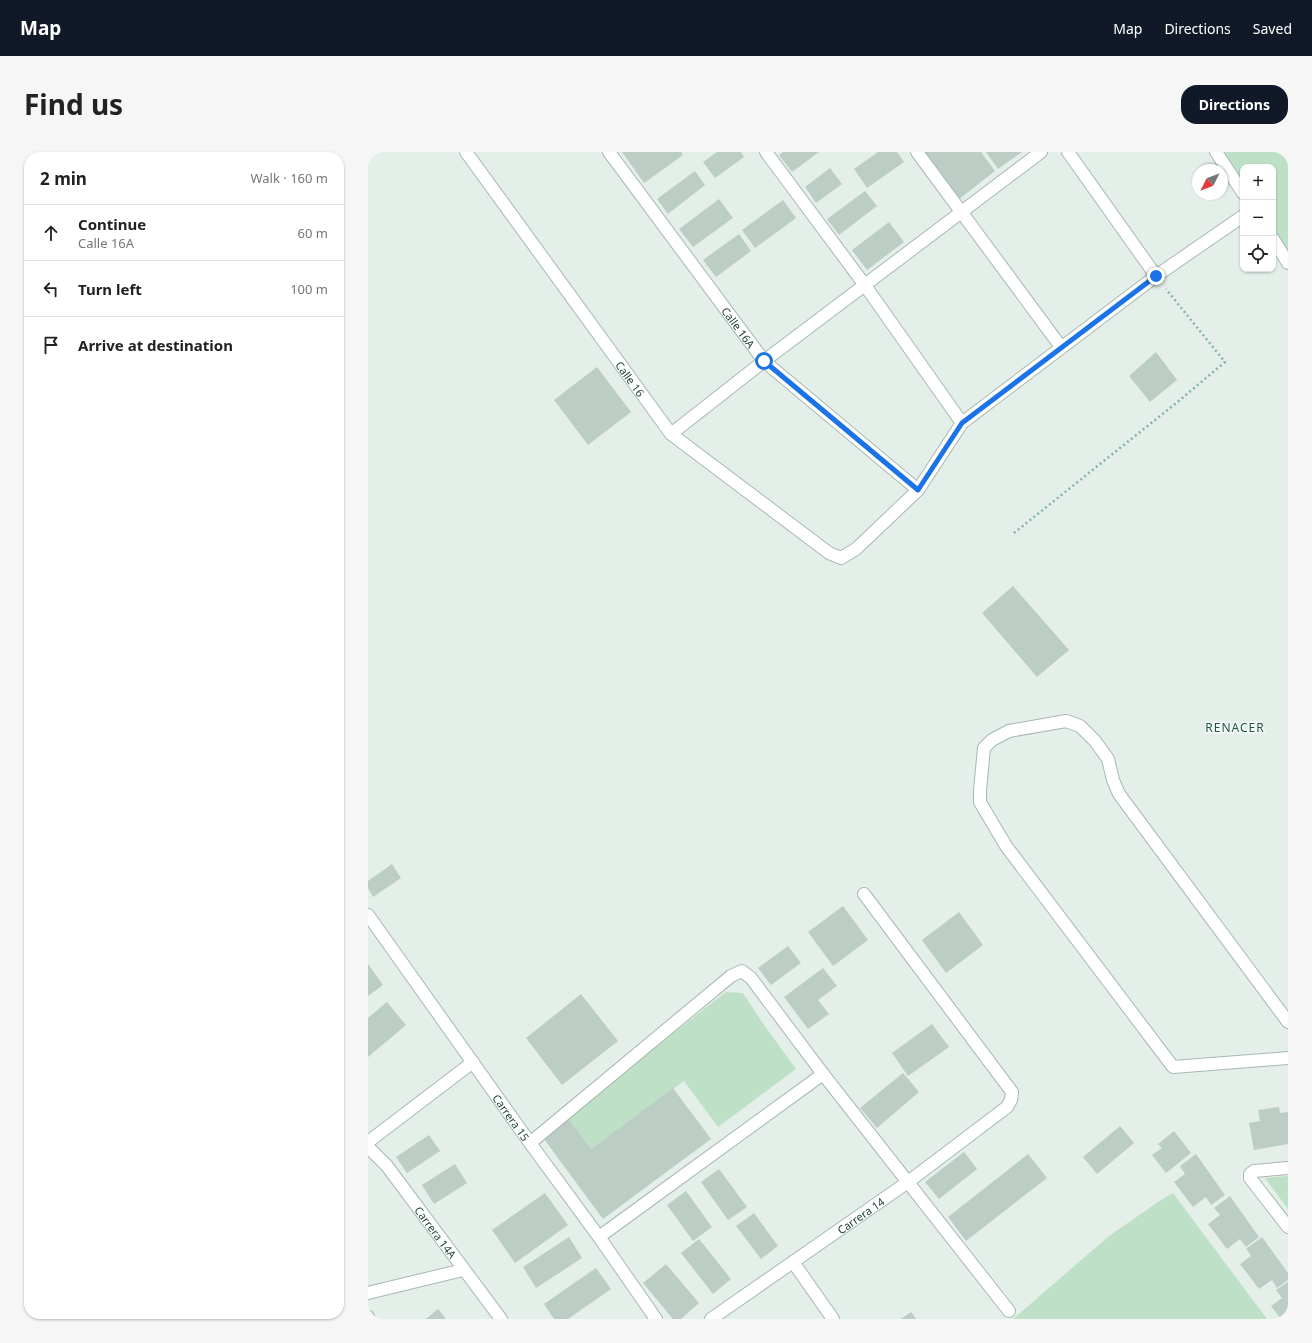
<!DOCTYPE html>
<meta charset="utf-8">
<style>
body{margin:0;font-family:"Noto Sans",sans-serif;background:#f6f6f6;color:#222}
.controls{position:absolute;right:12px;top:12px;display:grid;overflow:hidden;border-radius:8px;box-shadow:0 1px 3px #0004}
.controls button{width:36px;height:36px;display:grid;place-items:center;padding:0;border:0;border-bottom:1px solid #e0e0e0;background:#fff;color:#222;font:20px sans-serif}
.compass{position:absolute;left:824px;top:12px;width:36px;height:36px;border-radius:50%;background:#fff;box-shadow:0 1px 3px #0004;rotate:228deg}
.stop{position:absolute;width:12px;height:12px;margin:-9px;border:3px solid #1a73e8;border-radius:50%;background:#fff}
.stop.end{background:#1a73e8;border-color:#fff;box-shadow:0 1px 4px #0008}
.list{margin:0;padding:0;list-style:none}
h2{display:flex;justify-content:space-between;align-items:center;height:52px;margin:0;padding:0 16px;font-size:17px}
h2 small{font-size:13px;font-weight:400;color:#767676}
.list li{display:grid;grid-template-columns:26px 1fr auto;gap:12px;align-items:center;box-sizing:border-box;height:56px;padding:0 16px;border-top:1px solid #e0e0e0}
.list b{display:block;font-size:15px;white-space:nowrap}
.list p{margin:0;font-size:13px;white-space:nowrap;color:#767676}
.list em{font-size:13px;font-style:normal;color:#767676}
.icon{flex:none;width:22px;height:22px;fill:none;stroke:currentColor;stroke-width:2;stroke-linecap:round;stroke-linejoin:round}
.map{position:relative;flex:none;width:920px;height:1167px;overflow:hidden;border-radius:16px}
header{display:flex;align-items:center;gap:24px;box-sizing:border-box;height:56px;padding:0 20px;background:#111827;color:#fff}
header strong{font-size:19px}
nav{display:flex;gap:22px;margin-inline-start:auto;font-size:14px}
.intro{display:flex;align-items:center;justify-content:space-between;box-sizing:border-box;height:96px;padding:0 24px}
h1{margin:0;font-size:28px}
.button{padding:10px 18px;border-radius:16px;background:#111827;color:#fff;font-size:14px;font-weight:700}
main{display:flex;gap:24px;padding:0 24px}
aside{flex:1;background:#fff;border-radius:16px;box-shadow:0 1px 3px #0004}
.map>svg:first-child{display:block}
.green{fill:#bde0c7}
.building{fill:#bccdc6}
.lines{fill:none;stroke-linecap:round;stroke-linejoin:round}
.minor-casing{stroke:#a7b8b1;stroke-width:14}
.path{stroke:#83b4a5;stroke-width:2.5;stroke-dasharray:2 3;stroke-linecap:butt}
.minor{stroke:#fff;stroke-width:12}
.route{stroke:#1a73e8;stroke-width:5}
.labels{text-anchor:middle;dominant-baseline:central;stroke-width:3;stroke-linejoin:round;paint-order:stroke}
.street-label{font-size:11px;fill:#224239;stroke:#f6fbf8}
.neighbourhood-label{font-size:12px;letter-spacing:1px;fill:#1d5548;stroke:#f6fbf8}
</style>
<header>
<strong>Map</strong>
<nav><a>Map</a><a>Directions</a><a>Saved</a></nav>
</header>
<div class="intro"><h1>Find us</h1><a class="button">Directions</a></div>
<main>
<aside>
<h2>2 min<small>Walk · 160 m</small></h2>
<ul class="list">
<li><svg class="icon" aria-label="ahead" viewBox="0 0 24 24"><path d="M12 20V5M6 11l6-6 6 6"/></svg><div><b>Continue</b><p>Calle 16A</p></div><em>60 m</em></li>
<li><svg class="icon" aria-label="left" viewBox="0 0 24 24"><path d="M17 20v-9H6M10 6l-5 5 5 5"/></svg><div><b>Turn left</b></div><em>100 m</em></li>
<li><svg class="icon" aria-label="arrive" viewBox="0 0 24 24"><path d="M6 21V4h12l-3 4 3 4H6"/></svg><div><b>Arrive at destination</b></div></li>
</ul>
</aside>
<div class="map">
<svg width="920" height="1167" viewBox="0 0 920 1167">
<rect width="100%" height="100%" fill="#e5efea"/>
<g class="green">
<path d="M 847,0 L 920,0 L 920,108 L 905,86 L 905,15 L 875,15 L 875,41 Z"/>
<path d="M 358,840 L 375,841 L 394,870 L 428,917 L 350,975 L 316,929 L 223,997 L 199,964 Z"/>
<path d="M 920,1024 L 920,1057 L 897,1026 Z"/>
<path d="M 805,1041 L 899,1167 L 645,1167 L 741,1084 L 793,1048 Z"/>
</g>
<g class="building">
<path d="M 254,0 L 313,0 L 315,3 L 276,31 Z"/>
<path d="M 349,0 L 373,0 L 376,5 L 347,26 L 335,10 Z"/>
<path d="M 415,0 L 451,0 L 424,20 L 411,3 Z"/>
<path d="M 510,0 L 529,0 L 536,10 L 499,36 L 486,17 Z"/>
<path d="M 553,0 L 613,0 L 627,19 L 590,48 Z"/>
<path d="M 618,0 L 654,0 L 630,17 Z"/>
<path d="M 462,16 L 474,32 L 448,51 L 437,35 Z"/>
<path d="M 327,19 L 337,33 L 300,62 L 289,47 Z"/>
<path d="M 497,39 L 509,54 L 471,83 L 459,67 Z"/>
<path d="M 351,47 L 365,66 L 325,95 L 311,77 Z"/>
<path d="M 415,48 L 428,66 L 387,96 L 374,78 Z"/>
<path d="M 521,70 L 536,90 L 499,118 L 484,98 Z"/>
<path d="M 371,82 L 383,99 L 348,125 L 335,108 Z"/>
<path d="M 788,200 L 809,228 L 782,250 L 761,224 Z"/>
<path d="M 229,215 L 263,260 L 220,293 L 186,248 Z"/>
<path d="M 645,434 L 701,498 L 669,525 L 614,461 Z"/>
<path d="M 24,712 L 33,726 L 5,745 L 0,736 L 0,729 Z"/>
<path d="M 475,754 L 500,788 L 465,814 L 440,780 Z"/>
<path d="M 591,760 L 615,793 L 578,821 L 554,788 Z"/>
<path d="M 420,794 L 433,811 L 403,833 L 390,816 Z"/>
<path d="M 0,812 L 15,833 L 0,844 Z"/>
<path d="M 455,816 L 469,834 L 450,848 L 461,862 L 440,877 L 416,845 Z"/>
<path d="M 213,842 L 250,889 L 194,933 L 158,886 Z"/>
<path d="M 19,850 L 38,873 L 0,905 L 0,866 Z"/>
<path d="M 564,872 L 581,895 L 540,924 L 524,901 Z"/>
<path d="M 535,921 L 551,940 L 509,976 L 492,956 Z"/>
<path d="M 305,936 L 343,987 L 235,1067 L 173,983 L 199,964 L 223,997 Z"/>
<path d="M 911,955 L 912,961 L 920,960 L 920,992 L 886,998 L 881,971 L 892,969 L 890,958 Z"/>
<path d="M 752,974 L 766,991 L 729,1022 L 715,1005 Z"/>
<path d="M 806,979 L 823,1001 L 798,1021 L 784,1003 L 794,996 L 790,992 Z"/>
<path d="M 61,983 L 72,999 L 39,1021 L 28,1005 Z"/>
<path d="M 596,1000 L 609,1017 L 571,1047 L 557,1030 Z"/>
<path d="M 660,1002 L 679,1026 L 598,1089 L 580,1065 Z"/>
<path d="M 828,1002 L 857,1043 L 843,1053 L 838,1045 L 825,1055 L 806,1030 L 817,1022 L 812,1014 Z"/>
<path d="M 87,1012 L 99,1031 L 66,1052 L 54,1033 Z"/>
<path d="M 351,1017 L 379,1055 L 360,1068 L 333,1030 Z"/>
<path d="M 318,1039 L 344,1075 L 325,1089 L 299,1053 Z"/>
<path d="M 177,1041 L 200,1073 L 147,1111 L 124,1078 Z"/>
<path d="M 862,1044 L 891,1085 L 878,1095 L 872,1087 L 859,1097 L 840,1072 L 852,1063 L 846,1056 Z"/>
<path d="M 386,1061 L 410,1094 L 393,1107 L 368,1074 Z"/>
<path d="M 201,1085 L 214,1106 L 168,1136 L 155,1115 Z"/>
<path d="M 894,1085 L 920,1121 L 920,1128 L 909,1136 L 904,1128 L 891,1137 L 872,1112 L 883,1104 L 878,1097 Z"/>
<path d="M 331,1087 L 363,1127 L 345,1142 L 313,1101 Z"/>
<path d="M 298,1112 L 331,1151 L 313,1167 L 305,1167 L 275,1131 Z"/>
<path d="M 228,1116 L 243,1137 L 200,1167 L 186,1167 L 176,1152 Z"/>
<path d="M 920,1130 L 920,1167 L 913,1167 L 903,1154 L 914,1146 L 908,1138 Z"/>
<path d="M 70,1157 L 78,1167 L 58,1167 Z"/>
<path d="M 543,1160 L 548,1167 L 533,1167 Z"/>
</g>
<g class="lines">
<g class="minor-casing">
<g id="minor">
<path id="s1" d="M 98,0 L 303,282 L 461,401 L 473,406 L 488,397 L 550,338 L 594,271 L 788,124 L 875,64"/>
<path id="s2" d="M 241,0 L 396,209 L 550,338"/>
<path d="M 398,0 L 496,132 L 594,271"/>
<path d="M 549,0 L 693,195"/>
<path d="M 700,0 L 788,124"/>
<path d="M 848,0 L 875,41"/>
<path d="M 905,87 L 920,111"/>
<path d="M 303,282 L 396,209 L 673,0"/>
<path id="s3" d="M 0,763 L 162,991 L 231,1085 L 288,1167"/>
<path d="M 920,870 L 751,642 L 745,628 L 740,607 L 727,589 L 712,574 L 698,569 L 641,579 L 624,588 L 616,596 L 612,638 L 612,650 L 638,694 L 805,915 L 920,906"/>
<path d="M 0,990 L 105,910"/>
<path d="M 162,991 L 363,824 L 374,819 L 383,826 L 455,922 L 641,1159"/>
<path id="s4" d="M 0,995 L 19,1014 L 133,1167"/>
<path d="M 920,1016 L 886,1019 L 882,1022 L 882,1026 L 920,1075"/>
<path d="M 231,1085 L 455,922"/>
<path d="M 425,1110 L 465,1167"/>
<path d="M 0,1141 L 95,1118"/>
<path d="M 0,1165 L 1,1167"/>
<path id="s5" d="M 343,1167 L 540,1030 L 639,955 L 643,948 L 644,940 L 496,742"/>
</g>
</g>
<path class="path" d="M 646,381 L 812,248 L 857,210 L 798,137"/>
<use href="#minor" class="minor"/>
</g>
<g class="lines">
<path class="route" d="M 396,209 L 550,338 L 594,271 L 788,124"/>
</g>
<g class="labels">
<g class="street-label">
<text stroke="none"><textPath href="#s2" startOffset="218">Calle 16A</textPath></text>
<text stroke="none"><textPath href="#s1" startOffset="280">Calle 16</textPath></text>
<text stroke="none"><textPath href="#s3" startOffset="248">Carrera 15</textPath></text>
<text stroke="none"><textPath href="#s5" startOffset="182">Carrera 14</textPath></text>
<text stroke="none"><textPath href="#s4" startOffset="109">Carrera 14A</textPath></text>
</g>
<g class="neighbourhood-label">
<text x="867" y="575">RENACER</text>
</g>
</g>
</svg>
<div class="controls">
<button>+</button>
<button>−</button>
<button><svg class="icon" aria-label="locate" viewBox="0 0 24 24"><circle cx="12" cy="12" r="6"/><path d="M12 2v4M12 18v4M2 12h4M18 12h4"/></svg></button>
</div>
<svg class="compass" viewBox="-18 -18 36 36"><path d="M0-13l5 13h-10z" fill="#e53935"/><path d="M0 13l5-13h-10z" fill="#767676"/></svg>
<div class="stop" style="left:396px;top:209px"></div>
<div class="stop end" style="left:788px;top:124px"></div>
</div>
</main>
